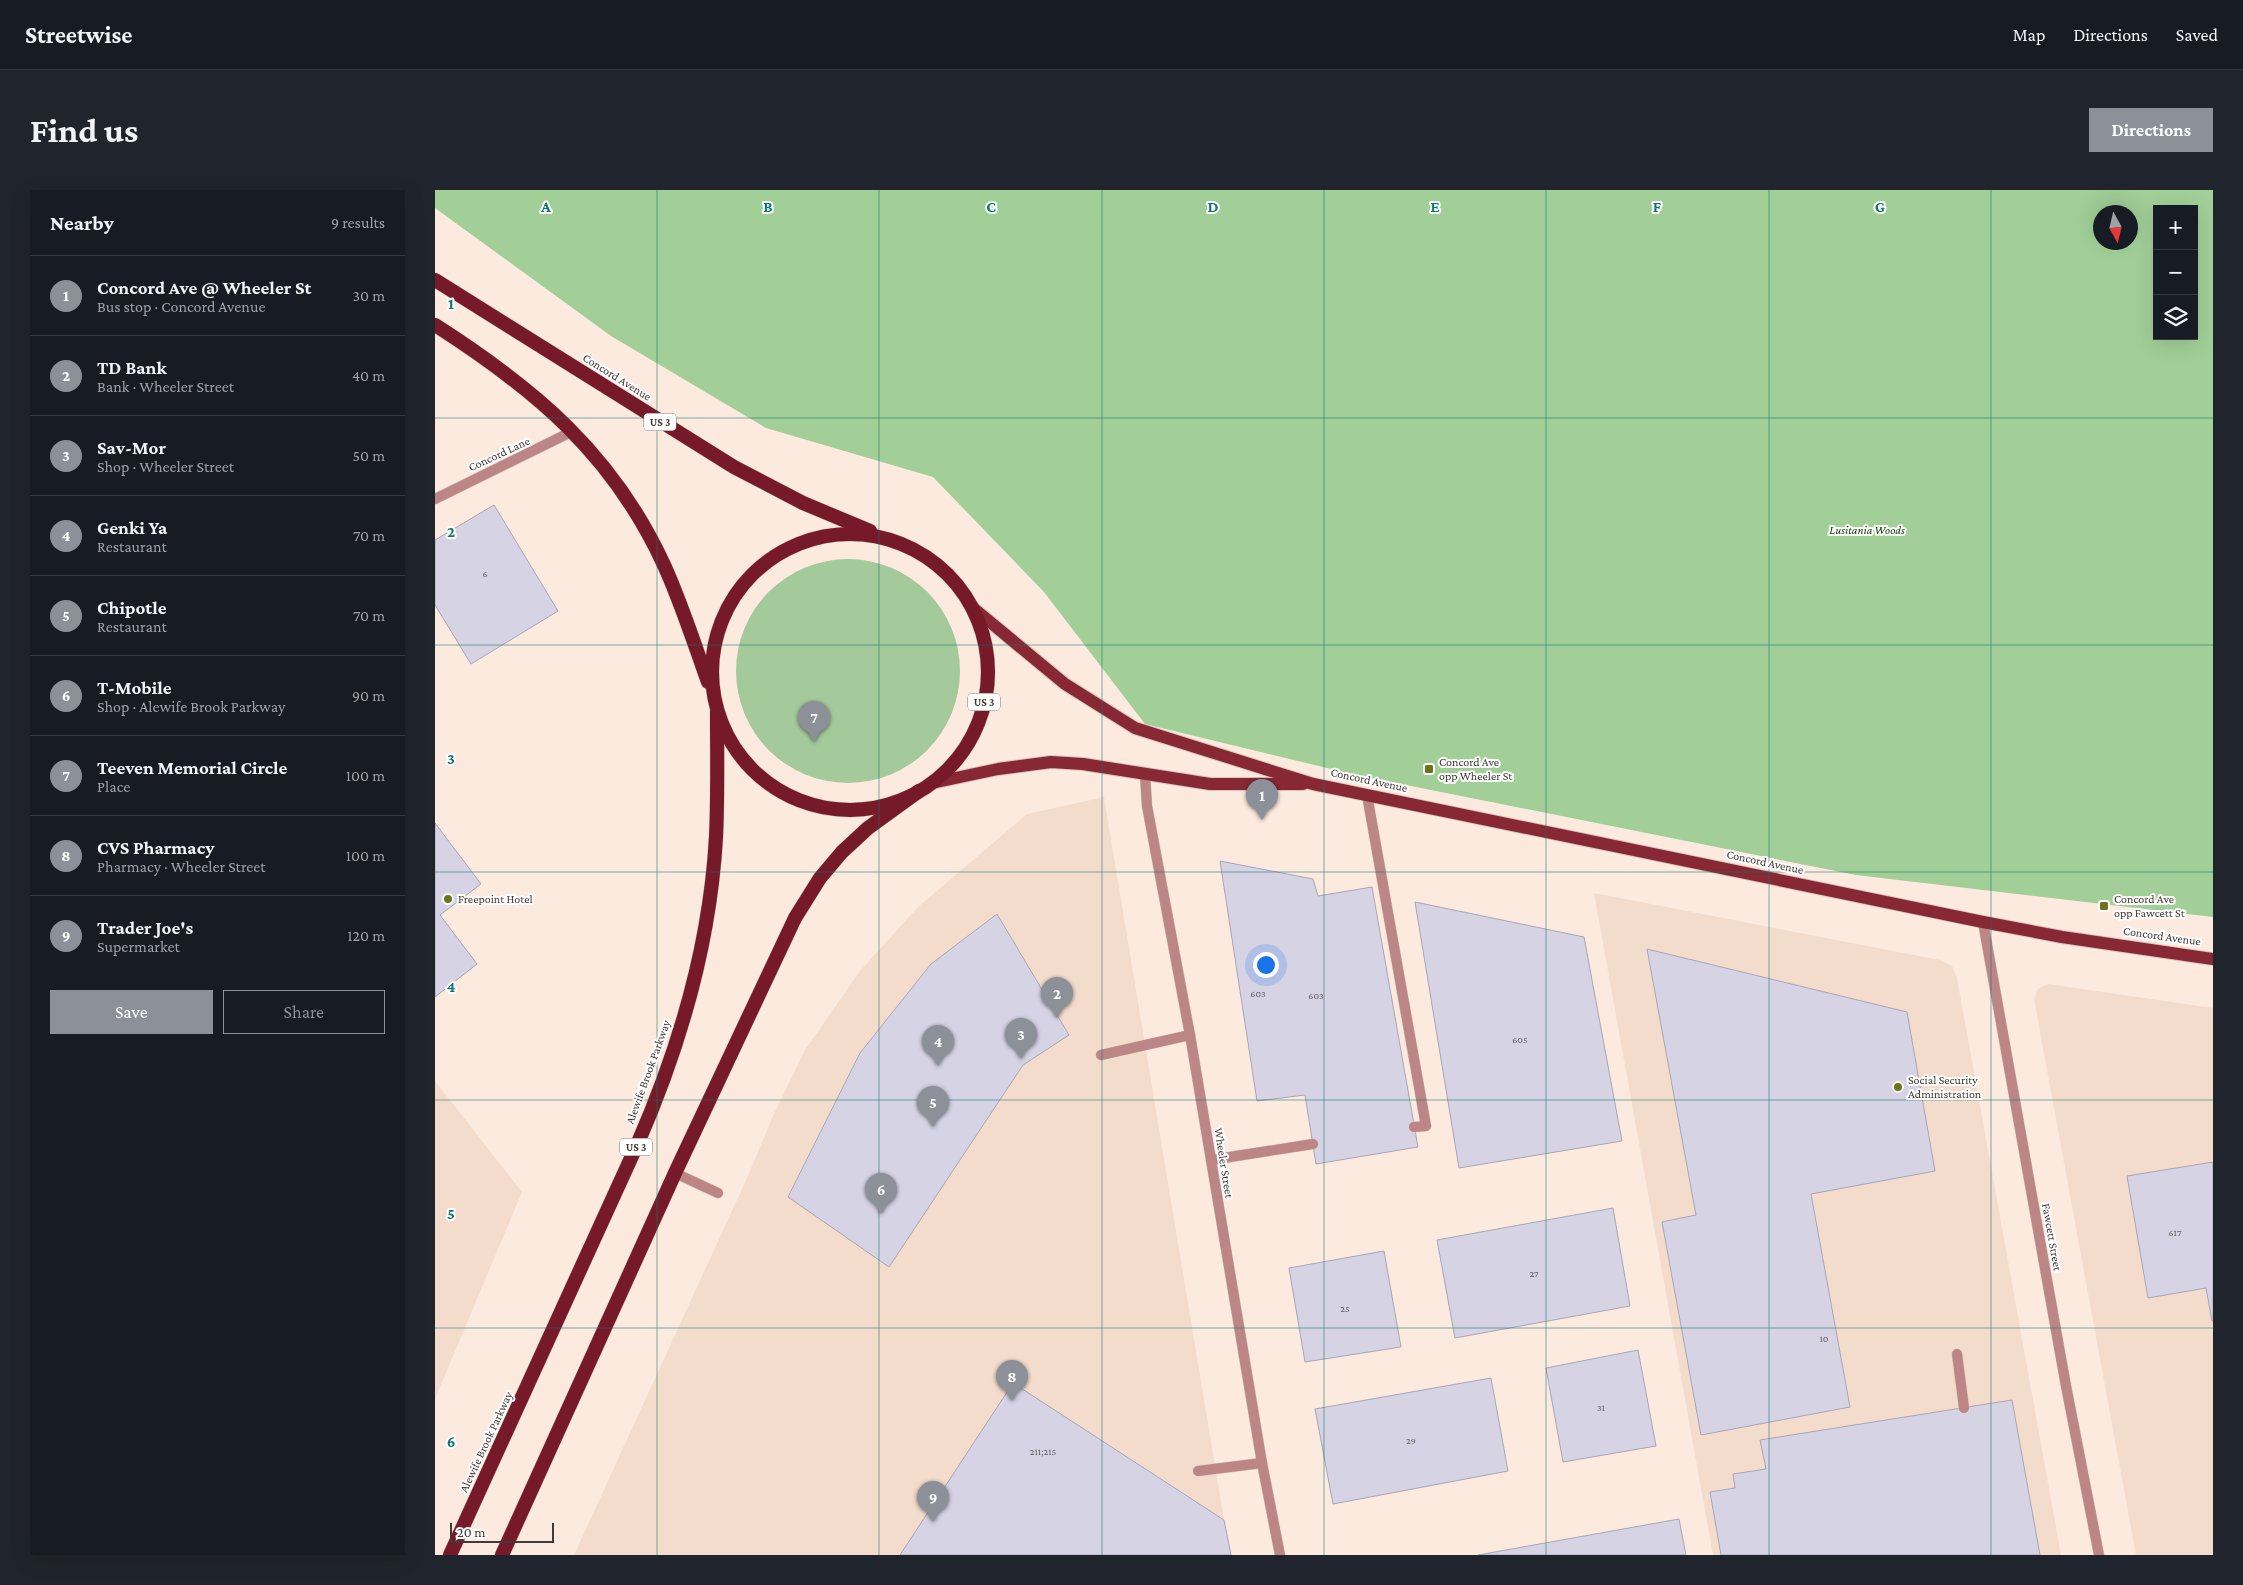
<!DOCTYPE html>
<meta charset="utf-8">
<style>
body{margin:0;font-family:"Crimson Pro",serif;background:#20242c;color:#f1f3f6}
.controls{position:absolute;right:15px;top:15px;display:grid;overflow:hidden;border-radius:0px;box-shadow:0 5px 20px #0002}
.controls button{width:45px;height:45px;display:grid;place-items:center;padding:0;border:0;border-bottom:1px solid #363941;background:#171b24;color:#f1f3f6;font:25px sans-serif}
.compass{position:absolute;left:1658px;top:15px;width:45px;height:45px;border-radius:50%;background:#171b24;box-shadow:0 5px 20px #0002;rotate:172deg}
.scale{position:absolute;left:15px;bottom:12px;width:104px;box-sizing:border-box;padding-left:5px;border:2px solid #413a35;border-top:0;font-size:14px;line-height:18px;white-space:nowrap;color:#413a35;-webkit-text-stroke:4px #fff;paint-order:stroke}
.you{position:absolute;left:830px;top:774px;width:18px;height:18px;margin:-12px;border:4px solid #fff;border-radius:50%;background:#1a73e8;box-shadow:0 0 0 8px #1a73e833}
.badge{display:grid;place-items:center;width:32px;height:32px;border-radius:50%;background:#8c9099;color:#fff;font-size:16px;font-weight:700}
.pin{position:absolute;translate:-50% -41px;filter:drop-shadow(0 1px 2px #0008)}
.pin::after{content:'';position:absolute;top:26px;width:18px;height:15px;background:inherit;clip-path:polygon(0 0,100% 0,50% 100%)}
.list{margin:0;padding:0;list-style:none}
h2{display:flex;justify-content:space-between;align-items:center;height:65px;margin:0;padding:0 20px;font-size:21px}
h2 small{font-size:16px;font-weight:400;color:#9ea1a6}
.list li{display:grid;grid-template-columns:32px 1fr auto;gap:15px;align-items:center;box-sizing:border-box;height:80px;padding:0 20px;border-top:1px solid #363941}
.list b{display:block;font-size:19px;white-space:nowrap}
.list p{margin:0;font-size:16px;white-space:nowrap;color:#9ea1a6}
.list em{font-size:16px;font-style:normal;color:#9ea1a6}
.actions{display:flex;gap:10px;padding:15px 20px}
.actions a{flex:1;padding:11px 0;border:1px solid #8c9099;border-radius:0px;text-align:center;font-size:18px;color:#8c9099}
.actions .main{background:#8c9099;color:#fff}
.icon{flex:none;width:28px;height:28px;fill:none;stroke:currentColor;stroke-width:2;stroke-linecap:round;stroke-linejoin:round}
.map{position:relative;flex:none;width:1778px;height:1365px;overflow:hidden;border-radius:0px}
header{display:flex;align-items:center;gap:30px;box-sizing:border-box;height:70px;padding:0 25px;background:#171b24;border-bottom:1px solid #363941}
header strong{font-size:24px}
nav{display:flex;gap:28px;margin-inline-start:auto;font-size:18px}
.intro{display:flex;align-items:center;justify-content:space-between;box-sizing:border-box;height:120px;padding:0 30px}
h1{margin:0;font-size:35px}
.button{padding:12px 22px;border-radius:0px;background:#8c9099;color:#fff;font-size:18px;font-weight:700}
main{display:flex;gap:30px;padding:0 30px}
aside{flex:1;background:#171b24;border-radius:0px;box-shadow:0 5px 20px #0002}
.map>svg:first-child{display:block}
.built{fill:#f4dccc}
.green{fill:#a4ca9b}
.forest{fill:#a1cf97;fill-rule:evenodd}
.building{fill:#d6d3e5;stroke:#a8a5b6}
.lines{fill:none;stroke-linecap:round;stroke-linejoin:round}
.service-casing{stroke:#d7c7bd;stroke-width:11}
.minor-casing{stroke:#d7c7bd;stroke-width:11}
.primary-casing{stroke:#d7c7bd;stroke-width:14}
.trunk-casing{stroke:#d7c7bd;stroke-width:15}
.service{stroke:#bc8586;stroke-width:10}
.minor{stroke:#bc8586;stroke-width:10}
.primary{stroke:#872834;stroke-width:12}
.trunk{stroke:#761a29;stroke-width:14}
.grid{fill:none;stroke:#0f766e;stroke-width:1;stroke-opacity:0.55}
.poi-dot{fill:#6b731b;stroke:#fff;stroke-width:2}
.labels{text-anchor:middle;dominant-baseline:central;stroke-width:4;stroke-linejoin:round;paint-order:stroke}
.number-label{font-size:10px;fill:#666061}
.shield{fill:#fff;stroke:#7a7572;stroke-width:1}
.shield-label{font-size:11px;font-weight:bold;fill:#413a35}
.street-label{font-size:12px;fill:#413a35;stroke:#fff}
.park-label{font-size:12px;font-style:italic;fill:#113d04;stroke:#fff}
.poi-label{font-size:12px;fill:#413a35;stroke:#fff;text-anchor:start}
.grid-label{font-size:16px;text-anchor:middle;font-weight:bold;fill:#0f766e;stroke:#fff;stroke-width:4;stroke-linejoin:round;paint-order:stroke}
</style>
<header>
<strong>Streetwise</strong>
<nav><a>Map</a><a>Directions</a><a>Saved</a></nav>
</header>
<div class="intro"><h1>Find us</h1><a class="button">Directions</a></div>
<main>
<aside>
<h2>Nearby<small>9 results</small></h2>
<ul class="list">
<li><span class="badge">1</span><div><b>Concord Ave @ Wheeler St</b><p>Bus stop · Concord Avenue</p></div><em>30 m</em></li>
<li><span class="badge">2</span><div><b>TD Bank</b><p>Bank · Wheeler Street</p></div><em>40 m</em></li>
<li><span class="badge">3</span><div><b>Sav-Mor</b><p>Shop · Wheeler Street</p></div><em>50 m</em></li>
<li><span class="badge">4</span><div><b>Genki Ya</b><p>Restaurant</p></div><em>70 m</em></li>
<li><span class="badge">5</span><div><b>Chipotle</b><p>Restaurant</p></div><em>70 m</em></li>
<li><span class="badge">6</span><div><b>T-Mobile</b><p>Shop · Alewife Brook Parkway</p></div><em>90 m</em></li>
<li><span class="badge">7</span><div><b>Teeven Memorial Circle</b><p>Place</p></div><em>100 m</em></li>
<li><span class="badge">8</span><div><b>CVS Pharmacy</b><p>Pharmacy · Wheeler Street</p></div><em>100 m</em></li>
<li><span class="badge">9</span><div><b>Trader Joe's</b><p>Supermarket</p></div><em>120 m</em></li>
</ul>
<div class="actions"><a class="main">Save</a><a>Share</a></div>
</aside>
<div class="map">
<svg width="1778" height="1365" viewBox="0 0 1778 1365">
<rect width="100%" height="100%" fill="#fceadf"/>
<g class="built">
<path d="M 669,607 L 789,1330 L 797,1365 L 139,1365 L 312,988 L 338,926 L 370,860 L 425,781 L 483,717 L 592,624 Z"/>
<path d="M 1159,703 L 1505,770 L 1517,776 L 1522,788 L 1626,1365 L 1278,1365 Z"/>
<path d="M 1613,794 L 1778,818 L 1778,1365 L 1701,1365 L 1599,809 L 1603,799 Z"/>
<path d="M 0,891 L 87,1002 L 0,1209 Z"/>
</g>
<circle class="green" cx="413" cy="481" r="112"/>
<path class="forest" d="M 0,0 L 1778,0 L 1778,727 L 1421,685 L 921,585 L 710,534 L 609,402 L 498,287 L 331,238 L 176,146 L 0,18 ZM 1722,19 L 1759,19 L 1759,146 L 1722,146 ZM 1666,22 L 1696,22 L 1696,52 L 1666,52 Z"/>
<g class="building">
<path d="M 59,315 L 123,421 L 36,474 L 0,415 L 0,350 Z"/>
<path d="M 0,633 L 46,694 L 5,725 L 42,774 L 0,807 Z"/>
<path d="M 785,671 L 878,689 L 883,706 L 937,697 L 983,957 L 881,974 L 870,905 L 822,911 Z"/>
<path d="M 980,712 L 1149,747 L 1187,951 L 1024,978 Z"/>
<path d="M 562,724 L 634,845 L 588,875 L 454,1077 L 353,1007 L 425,863 L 496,774 Z"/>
<path d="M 1212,759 L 1472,822 L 1500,981 L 1376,1004 L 1415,1217 L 1266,1245 L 1227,1032 L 1261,1025 Z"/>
<path d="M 1778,972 L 1778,1131 L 1777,1131 L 1771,1098 L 1713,1108 L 1692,986 Z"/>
<path d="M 1178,1018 L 1195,1116 L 1020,1148 L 1002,1050 Z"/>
<path d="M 949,1061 L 966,1157 L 870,1172 L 854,1078 Z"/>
<path d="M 1203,1160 L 1221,1256 L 1128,1272 L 1111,1178 Z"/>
<path d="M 1056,1188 L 1073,1281 L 898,1314 L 880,1219 Z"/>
<path d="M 578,1193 L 789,1330 L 796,1365 L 465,1365 Z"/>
<path d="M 1577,1210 L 1605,1365 L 1286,1365 L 1275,1302 L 1300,1298 L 1298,1284 L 1331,1279 L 1325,1250 Z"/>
<path d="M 1244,1329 L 1251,1365 L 1043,1365 Z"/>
</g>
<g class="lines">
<g class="service-casing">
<g id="service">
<path d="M 932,605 L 991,936 L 979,937"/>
<path d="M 666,865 L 755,845"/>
<path d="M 776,970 L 878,954"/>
<path d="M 240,983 L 283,1003"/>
<path d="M 1522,1164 L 1529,1218"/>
<path d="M 763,1281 L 827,1273"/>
</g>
</g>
<g class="minor-casing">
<g id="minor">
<path d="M 0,309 L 138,241"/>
<path d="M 710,585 L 712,616 L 755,845 L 827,1273 L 845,1365"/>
<path d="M 1548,732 L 1631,1196 L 1664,1365"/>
</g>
</g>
<g class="primary-casing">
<g id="primary">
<path d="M 537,417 L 630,494 L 700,538 L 878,594 L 1548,732 L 1627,747 L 1778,769"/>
<path d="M 497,593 L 563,579 L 616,572 L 648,574 L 775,594 L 868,594"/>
</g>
</g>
<g class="trunk-casing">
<g id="trunk">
<path d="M 0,90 L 299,277 L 368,313 L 435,341"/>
<path d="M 0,135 C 100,199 178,264 229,375 C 246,412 259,453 273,492"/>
<circle cx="415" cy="482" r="138"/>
<path d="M 15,1365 L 202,955 C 245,857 275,755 281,647 C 283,606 282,563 282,522"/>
<path d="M 67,1365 L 240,983 L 360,728 L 385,688 L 407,662 L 433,638 L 484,601"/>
</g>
</g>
<use href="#service" class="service"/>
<use href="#minor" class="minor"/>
<use href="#primary" class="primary"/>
<use href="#trunk" class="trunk"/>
</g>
<path class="grid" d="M 222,0 L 222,1365M 444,0 L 444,1365M 667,0 L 667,1365M 889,0 L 889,1365M 1111,0 L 1111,1365M 1334,0 L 1334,1365M 1556,0 L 1556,1365M 0,228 L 1778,228M 0,455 L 1778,455M 0,682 L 1778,682M 0,910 L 1778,910M 0,1138 L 1778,1138"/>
<g class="poi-dot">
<rect x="989" y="574" width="10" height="10" rx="2.5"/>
<circle cx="13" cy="709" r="5"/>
<rect x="1664" y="711" width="10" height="10" rx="2.5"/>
<circle cx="1463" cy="897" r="5"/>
</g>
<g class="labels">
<g class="number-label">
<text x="50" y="383">6</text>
<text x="823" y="803">603</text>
<text x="881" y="805">603</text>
<text x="1085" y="849">605</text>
<text x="1740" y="1042">617</text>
<text x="1099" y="1083">27</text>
<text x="910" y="1118">25</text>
<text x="1389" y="1148">10</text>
<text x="1166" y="1217">31</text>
<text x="976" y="1250">29</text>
<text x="608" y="1261">211;215</text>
</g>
<g class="shield">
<rect x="209" y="223.5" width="32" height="17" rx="4"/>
<rect x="533" y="503.5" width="32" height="17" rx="4"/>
<rect x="185" y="948.5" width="32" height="17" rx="4"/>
</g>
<g class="shield-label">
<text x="225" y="232">US 3</text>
<text x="549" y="512">US 3</text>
<text x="201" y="957">US 3</text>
</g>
<g class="street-label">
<text transform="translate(182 187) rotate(32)">Concord Avenue</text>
<text transform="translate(64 264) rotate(-25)">Concord Lane</text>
<text transform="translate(934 590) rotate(12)">Concord Avenue</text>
<text transform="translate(1330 672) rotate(12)">Concord Avenue</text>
<text transform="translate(1727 746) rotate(8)">Concord Avenue</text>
<text transform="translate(213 882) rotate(-70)">Alewife Brook Parkway</text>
<text transform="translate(789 973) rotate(81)">Wheeler Street</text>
<text transform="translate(1617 1047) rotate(80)">Fawcett Street</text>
<text transform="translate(51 1252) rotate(-65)">Alewife Brook Parkway</text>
</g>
<g class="park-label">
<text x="1432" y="340">Lusitania Woods</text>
</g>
<g class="poi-label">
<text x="1004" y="572">Concord Ave<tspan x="1004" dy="14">opp Wheeler St</tspan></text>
<text x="23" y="709">Freepoint Hotel</text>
<text x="1679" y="709">Concord Ave<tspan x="1679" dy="14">opp Fawcett St</tspan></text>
<text x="1473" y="890">Social Security<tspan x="1473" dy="14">Administration</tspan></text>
</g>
</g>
<g class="grid-label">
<text x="111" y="22">A</text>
<text x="333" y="22">B</text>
<text x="556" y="22">C</text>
<text x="778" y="22">D</text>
<text x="1000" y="22">E</text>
<text x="1222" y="22">F</text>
<text x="1445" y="22">G</text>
<text x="16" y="119">1</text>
<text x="16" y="347">2</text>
<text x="16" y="574">3</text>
<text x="16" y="802">4</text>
<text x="16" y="1029">5</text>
<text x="16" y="1257">6</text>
</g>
</svg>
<div class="controls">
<button>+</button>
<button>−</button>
<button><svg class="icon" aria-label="layers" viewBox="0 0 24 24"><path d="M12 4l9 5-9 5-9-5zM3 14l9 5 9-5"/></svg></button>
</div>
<svg class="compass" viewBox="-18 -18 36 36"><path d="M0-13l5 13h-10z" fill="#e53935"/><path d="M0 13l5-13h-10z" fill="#9ea1a6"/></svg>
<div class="scale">20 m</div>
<div class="you"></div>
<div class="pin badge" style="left:827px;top:630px">1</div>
<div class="pin badge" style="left:622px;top:828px">2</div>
<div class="pin badge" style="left:586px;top:869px">3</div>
<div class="pin badge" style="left:503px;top:876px">4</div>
<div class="pin badge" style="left:498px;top:937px">5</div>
<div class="pin badge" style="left:446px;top:1024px">6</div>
<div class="pin badge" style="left:379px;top:552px">7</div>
<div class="pin badge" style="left:577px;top:1211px">8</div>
<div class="pin badge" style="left:498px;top:1332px">9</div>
</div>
</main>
